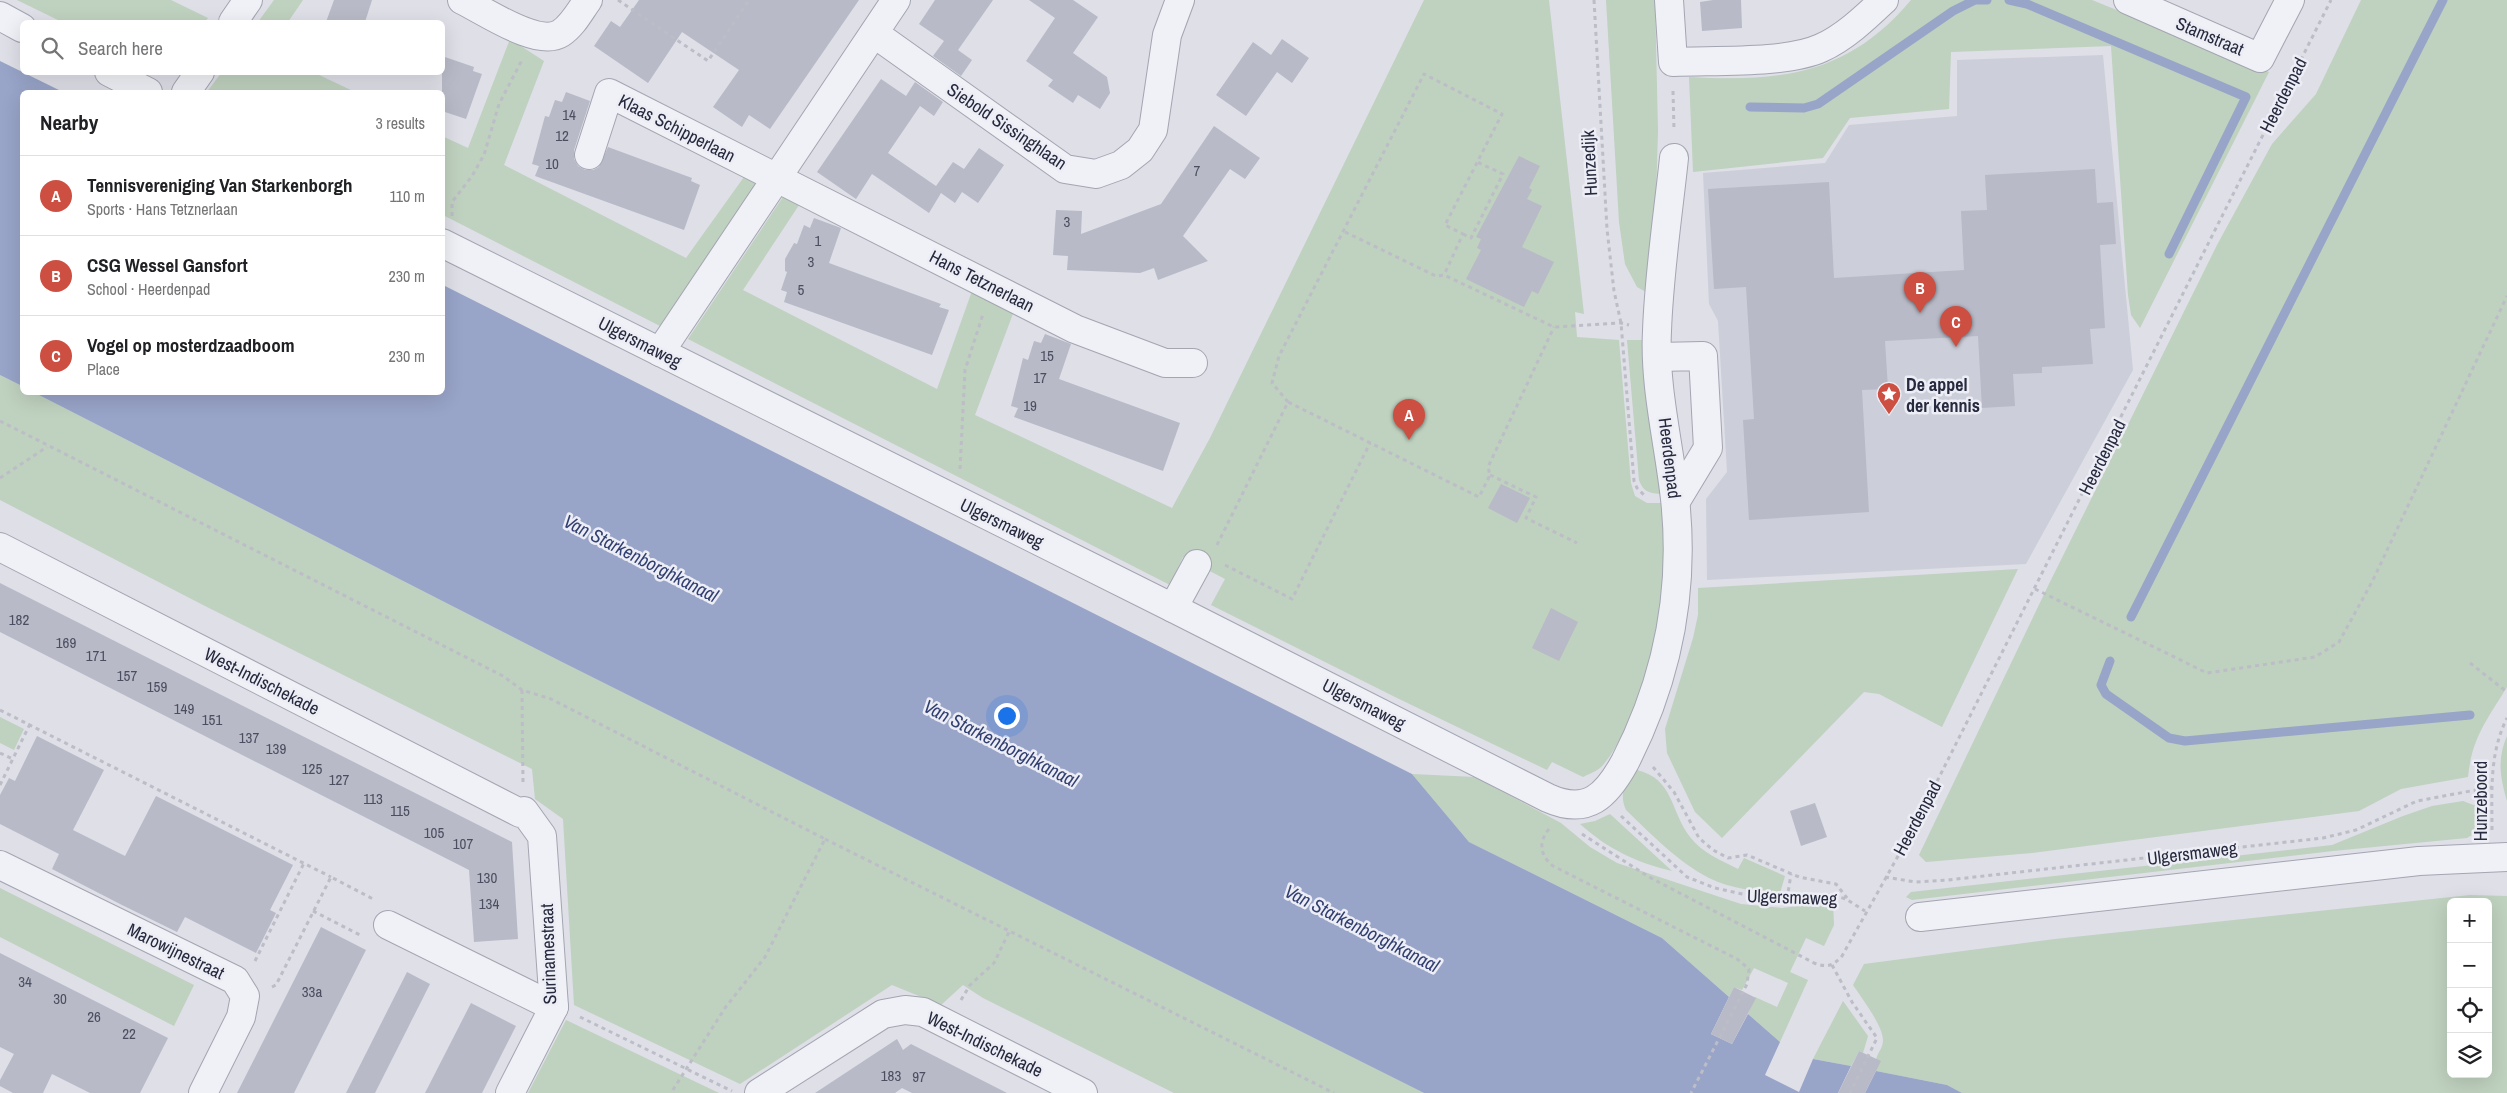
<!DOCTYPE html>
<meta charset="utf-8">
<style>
body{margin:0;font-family:"Archivo Narrow",sans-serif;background:#f2f2f2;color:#202124}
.controls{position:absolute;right:15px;bottom:15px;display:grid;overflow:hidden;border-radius:8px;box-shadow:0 5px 20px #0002}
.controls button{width:45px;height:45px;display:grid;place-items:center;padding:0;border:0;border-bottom:1px solid #e0e0e0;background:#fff;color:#202124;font:25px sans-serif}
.you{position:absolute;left:1006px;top:715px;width:18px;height:18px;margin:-12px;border:4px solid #fff;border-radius:50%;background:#1a73e8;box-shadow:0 0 0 8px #1a73e833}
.badge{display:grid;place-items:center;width:32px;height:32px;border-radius:50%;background:#cd4f42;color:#fff;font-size:16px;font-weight:700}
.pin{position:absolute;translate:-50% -41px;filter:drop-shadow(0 1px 2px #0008)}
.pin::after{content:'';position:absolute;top:26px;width:18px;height:15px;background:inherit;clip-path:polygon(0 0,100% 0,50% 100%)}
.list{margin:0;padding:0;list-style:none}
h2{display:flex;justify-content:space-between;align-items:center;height:65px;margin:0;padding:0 20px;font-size:21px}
h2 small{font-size:16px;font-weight:400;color:#757577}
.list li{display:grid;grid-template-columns:32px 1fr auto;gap:15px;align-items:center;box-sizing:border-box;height:80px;padding:0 20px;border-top:1px solid #e0e0e0}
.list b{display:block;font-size:19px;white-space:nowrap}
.list p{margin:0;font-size:16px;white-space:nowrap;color:#757577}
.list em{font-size:16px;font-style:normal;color:#757577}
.icon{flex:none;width:28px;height:28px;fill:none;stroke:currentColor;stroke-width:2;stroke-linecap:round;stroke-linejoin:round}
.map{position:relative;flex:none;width:2507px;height:1093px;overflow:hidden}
.search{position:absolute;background:#fff;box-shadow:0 5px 20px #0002;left:20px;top:20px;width:425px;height:55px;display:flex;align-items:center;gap:12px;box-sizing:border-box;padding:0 18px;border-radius:8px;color:#757577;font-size:19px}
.panel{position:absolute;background:#fff;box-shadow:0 5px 20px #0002;left:20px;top:90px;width:425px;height:305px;border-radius:8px}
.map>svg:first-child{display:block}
.built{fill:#ccced9}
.green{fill:#bfd1bf;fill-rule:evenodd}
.water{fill:#98a4c8}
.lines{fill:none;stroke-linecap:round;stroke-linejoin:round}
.stream{stroke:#98a4c8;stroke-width:9}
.building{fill:#b8bac7}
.minor-casing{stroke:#a3a5b1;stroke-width:30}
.path{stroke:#bcbdc6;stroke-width:3;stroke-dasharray:4 4;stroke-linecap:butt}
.minor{stroke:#f0f1f6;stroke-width:28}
.labels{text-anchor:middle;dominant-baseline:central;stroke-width:5;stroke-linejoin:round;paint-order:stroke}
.number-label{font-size:15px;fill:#4b4e60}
.street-label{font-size:18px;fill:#272a3e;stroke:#edeef5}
.poi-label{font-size:18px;font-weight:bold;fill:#272a3e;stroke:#edeef5;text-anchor:start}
.water-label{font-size:19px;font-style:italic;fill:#313f72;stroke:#edeef5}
</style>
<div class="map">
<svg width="2507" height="1093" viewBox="0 0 2507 1093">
<rect width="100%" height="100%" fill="#dedfe7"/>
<path class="built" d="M 2103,55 L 2133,370 L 2026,564 L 1707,580 L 1706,499 L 1727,472 L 1718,321 L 1709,304 L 1703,173 L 1825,163 L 1849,125 L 1957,116 L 1957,60 Z"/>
<g class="green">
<path d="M 17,0 L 171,0 L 208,18 L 205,22 L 62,22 Z"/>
<path d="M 274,0 L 303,0 L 288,22 L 258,22 Z"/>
<path d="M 1424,0 L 1549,0 L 1584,314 L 1575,312 L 1577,337 L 1619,340 L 1631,483 L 1635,496 L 1647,503 L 1662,503 C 1665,535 1666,567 1663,599 C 1659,640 1630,740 1600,768 C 1595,772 1588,774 1583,777 L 1552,762 L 1547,770 L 1395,697 L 1211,605 L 1225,579 L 1183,557 L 1170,585 L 688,339 L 787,191 L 803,199 L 743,290 L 937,389 L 972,291 L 1014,311 L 975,415 L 1172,508 L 1210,438 Z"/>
<path d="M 1606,0 L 1655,0 L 1658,131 L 1654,264 L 1648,293 L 1637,287 L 1625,264 L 1619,222 Z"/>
<path d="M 1911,0 L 2092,0 L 2269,72 L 2140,328 L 2131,315 L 2128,295 L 2111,46 L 1951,52 L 1949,109 L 1850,118 L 1823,158 L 1693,172 L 1689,77 C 1781,82 1848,75 1911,0 Z"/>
<path d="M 2361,0 L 2507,0 L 2507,687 C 2487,720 2472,737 2468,777 L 2401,789 L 2359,811 L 2032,853 L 1926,862 L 1919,855 L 2048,586 L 2217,245 L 2272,144 L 2316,94 Z"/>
<path d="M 510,39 L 544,61 L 504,165 L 686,258 L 749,170 L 762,176 L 660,326 L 443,215 L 442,136 L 468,148 Z"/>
<path d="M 221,73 L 315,73 L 355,92 L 207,92 Z"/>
<path d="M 1627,340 L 1644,340 L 1645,364 L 1660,494 C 1648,493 1643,491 1639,480 Z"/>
<path d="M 0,375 L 22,386 L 22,392 L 35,393 L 562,662 L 1424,1093 L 1174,1093 L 983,998 L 963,985 L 941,1005 L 892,985 L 740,1084 L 574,1005 L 563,819 L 535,799 L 532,769 L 205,606 L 0,500 Z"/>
<path d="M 2018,569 L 1942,727 L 1879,694 L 1864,692 L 1722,838 L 1695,812 L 1667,753 L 1665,729 L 1693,638 L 1698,615 L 1698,588 Z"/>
<path d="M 0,717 L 24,729 L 14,750 L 0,743 Z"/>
<path d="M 2507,736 L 2507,801 C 2500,777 2497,759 2507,736 Z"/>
<path d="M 1637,770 C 1674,779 1670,811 1690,837 C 1702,853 1721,860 1738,869 L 1744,858 L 1785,876 L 1780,893 C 1756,891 1731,889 1709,878 C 1678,862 1651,834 1626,810 C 1619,795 1624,780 1637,770 Z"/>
<path d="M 1412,774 L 1475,777 L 1561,823 L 1590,847 L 1617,863 L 1741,904 L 1782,908 L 1833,902 L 1834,925 L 1824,946 L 1806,938 L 1790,972 L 1808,980 L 1780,1042 L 1748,1014 L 1755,997 L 1777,1007 L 1788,983 L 1754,968 L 1742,990 L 1734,987 L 1729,997 L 1662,938 L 1469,842 Z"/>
<path d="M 2463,801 L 2476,806 L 2482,818 L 2478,831 L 2467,838 L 2333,851 L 1912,900 L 1906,897 L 1911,892 L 2332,845 L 2403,816 L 2432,806 Z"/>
<path d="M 1610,814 L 1672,871 C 1635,862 1608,849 1580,824 L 1595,821 Z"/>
<path d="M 0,888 L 194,985 L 174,1026 L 0,937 Z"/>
<path d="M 2470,895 L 2507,896 L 2507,1093 L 1962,1093 L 1947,1085 L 1876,1071 C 1874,1052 1882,1053 1883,1041 C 1884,1027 1861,997 1853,985 L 1864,964 L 2055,939 ZM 2451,902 L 2488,902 L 2488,1074 L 2451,1074 Z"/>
<path d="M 1843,1001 L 1868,1036 L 1863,1053 L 1859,1051 L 1851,1066 L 1813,1059 Z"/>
<path d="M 566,1020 L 719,1093 L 528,1093 Z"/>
</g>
<g class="water">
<path d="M 0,61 L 63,92 L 22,92 L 22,386 L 0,375 Z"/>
<path d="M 443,285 L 1412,774 L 1469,842 L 1662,938 L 1729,997 L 1711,1034 L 1732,1044 L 1748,1014 L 1780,1042 L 1765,1075 L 1799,1092 L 1813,1059 L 1851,1066 L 1838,1093 L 1424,1093 L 562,662 L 35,393 L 442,392 Z"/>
<path d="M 1876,1071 L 1947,1085 L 1962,1093 L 1865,1093 Z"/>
</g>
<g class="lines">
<g class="stream">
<path d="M 2009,0 L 2027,4 L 2246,97 L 2169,254"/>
<path d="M 1750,107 L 1804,108 L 1818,104 L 1953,11 L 1975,0 L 1987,0"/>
<path d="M 2131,617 L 2443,0"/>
<path d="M 2110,661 L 2101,685 L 2106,694 L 2169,738 L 2185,741 L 2470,715"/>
</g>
</g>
<g class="building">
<path d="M 334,0 L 372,0 L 365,22 L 326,22 Z"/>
<path d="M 639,0 L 859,0 L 770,129 L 749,115 L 742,127 L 713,107 L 739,70 L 682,32 L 648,83 L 594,46 L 611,21 L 620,27 Z"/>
<path d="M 935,0 L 993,0 L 958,50 L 972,60 L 961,76 L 933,56 L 944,41 L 919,24 Z"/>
<path d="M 1029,0 L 1073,0 L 1098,17 L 1073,53 L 1107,77 L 1110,93 L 1100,109 L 1078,95 L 1073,103 L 1048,86 L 1053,80 L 1026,61 L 1055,18 Z"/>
<path d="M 1713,0 L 1741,0 L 1742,28 L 1702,31 L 1700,2 Z"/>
<path d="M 1282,39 L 1309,58 L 1292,83 L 1277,72 L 1246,116 L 1216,95 L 1253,42 L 1271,55 Z"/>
<path d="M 442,56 L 474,67 L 473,71 L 482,74 L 466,119 L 442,111 Z"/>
<path d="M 881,79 L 906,96 L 915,82 L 943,102 L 934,116 L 920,106 L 888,153 L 936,186 L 953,162 L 964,169 L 979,148 L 1004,165 L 978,203 L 962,192 L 955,203 L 941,193 L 929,213 L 872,174 L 856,199 L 817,172 Z"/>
<path d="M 566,92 L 590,101 L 574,150 L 574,159 L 578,166 L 585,170 L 593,170 L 599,167 L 608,147 L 692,178 L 691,181 L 700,185 L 684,230 L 535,176 L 539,166 L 532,164 L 545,116 L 549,117 L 555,100 L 562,102 Z"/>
<path d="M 1214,126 L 1260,158 L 1245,179 L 1230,169 L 1183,236 L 1208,261 L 1158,280 L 1154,268 L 1140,273 L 1067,270 L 1068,256 L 1053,255 L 1056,210 L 1082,211 L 1081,234 L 1161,204 Z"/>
<path d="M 1519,156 L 1540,166 L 1529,188 L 1532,190 L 1527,199 L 1542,206 L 1522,247 L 1554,262 L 1538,294 L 1532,291 L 1524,307 L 1466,279 L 1481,250 L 1477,248 L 1481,239 L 1476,237 Z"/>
<path d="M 2095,169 L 2097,203 L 2113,202 L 2116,244 L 2100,245 L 2105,328 L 2090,329 L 2093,364 L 2042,367 L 2042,373 L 2013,374 L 2015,406 L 1982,408 L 1978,336 L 1885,341 L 1888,389 L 1862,390 L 1869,512 L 1749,520 L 1743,420 L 1754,419 L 1746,287 L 1714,289 L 1708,189 L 1829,182 L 1834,278 L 1964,270 L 1961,211 L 1987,210 L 1985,175 Z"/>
<path d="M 814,218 L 841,228 L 829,263 L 941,304 L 939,307 L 949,310 L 932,355 L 784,302 L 787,292 L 781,290 L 787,272 L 785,271 L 785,259 L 794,243 L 797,244 L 804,225 L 810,228 Z"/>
<path d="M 1045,334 L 1071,344 L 1059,379 L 1180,423 L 1163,471 L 1014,417 L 1018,408 L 1011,406 L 1023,358 L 1028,360 L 1034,341 L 1041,343 Z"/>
<path d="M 1501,484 L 1530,498 L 1517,523 L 1488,508 Z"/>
<path d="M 0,583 L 512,842 L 518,939 L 474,942 L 469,870 L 0,632 Z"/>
<path d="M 1551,608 L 1578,622 L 1559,661 L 1532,648 Z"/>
<path d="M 37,736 L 104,770 L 73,830 L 125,856 L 156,796 L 293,865 L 270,910 L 276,913 L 256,953 L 185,917 L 177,932 L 122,905 L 52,869 L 59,854 L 0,824 L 0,795 L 9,778 L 15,781 Z"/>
<path d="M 1815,803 L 1827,837 L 1801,846 L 1790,811 Z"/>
<path d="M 321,927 L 366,950 L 322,1037 L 294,1093 L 237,1093 Z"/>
<path d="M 0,953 L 168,1038 L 140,1093 L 90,1093 L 52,1074 L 43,1093 L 13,1093 L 0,1086 L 0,1080 L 14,1054 L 0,1047 Z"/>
<path d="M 407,972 L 430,984 L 375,1093 L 346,1093 Z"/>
<path d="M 1734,987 L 1756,998 L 1732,1044 L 1711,1034 Z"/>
<path d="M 471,1003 L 516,1026 L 482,1093 L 425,1093 Z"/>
<path d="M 897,1039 L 903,1050 L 911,1044 L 1007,1093 L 912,1093 L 902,1088 L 895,1093 L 815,1093 Z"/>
<path d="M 1859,1051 L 1881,1061 L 1865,1093 L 1838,1093 Z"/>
</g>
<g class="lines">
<g class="minor-casing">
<g id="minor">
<path d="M 462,0 C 485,11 538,48 561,33 C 573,25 580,11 588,0"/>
<path d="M 1669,0 L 1673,62 C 1713,60 1786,64 1821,48 C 1844,38 1866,17 1884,0"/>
<path d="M 2128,0 L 2260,58 L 2290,0"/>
<path d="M 0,16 L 22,28"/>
<path d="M 233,22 L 248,0"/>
<path d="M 875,34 L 1065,169 L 1096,174 L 1121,165 L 1140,150 L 1153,130 L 1167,35 L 1180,0"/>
<path d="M 109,72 L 148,92"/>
<path d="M 186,92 L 200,72"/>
<path d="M 589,155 L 609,93 L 1075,329 L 1165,363 L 1193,363"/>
<path d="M 442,243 L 1173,608 L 1548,798 C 1588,816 1607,795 1625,762 C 1667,680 1685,591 1675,499 C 1669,444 1654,386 1657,331 C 1659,273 1668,215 1674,158"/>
<path d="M 660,352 L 896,0"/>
<path d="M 1658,357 L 1703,356 L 1708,448 L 1676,501"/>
<path d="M 0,547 L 520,813 L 524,811 L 542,836 L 554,1007 L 510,1093"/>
<path d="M 1173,608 L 1197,564"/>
<path d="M 0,865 L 235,980 L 245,996 L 241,1017 L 203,1093"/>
<path d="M 1920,917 L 2419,861 L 2507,857"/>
<path d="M 388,925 L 554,1007"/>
<path d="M 759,1093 L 883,1014 L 905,1010 L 923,1012 L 1083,1093"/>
</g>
</g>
<g class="path">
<path d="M 618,0 L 708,61 L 749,0"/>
<path d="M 1594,0 L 1607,229 L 1614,291 L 1621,323 L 1634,481 L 1637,488 L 1646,497"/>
<path d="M 1673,91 L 1674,130"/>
<path d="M 452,216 L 452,202 L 472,176 L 484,155 L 499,104 L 522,60"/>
<path d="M 1345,232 L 1436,276 L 1444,275 L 1554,327 L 1621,323 L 1629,325"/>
<path d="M 1463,234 L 1471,238 L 1503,174 L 1477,162"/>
<path d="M 1288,402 L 1272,383 L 1279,356 L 1424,74 L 1502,114 L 1445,225 L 1463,234 L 1444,275"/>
<path d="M 0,421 L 503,676 L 522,690 L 551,699 L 825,839 L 765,957 L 725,1008 L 671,1093"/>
<path d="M 960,469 L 965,370 L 983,314"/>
<path d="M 1490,475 L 1536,497 L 1526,518 L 1577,543"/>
<path d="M 0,478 L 47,447"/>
<path d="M 1217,545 L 1288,402 L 1479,497 L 1490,475 L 1488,467 L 1554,327"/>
<path d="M 1225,565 L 1292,599 L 1370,443"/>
<path d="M 2035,589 L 2207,673 L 2315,657 L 2339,642 L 2373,580 L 2507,296"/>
<path d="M 2470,663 L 2507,692"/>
<path d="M 522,690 L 523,782"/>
<path d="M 0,710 L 331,877"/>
<path d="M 0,753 L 13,759"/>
<path d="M 1653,767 L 1674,792 L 1699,838 L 1713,850 L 1728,858 L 1747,855 L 1799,877 L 1836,884 L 1847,898"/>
<path d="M 0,785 L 30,724"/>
<path d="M 1621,816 L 1687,877 L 1715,888 L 1765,899 L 1833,895 L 1846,899 L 1865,911"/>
<path d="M 1549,829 C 1538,842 1540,856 1553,866 L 1737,959 L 1749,969 L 1747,984 L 1691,1093"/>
<path d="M 2492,830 C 2492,791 2489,754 2507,718"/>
<path d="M 1582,834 L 1649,877 L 1814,963 C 1827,968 1833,966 1842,956 L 1911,833 L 2331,0"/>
<path d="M 825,839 L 1334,1093"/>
<path d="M 1885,877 L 1915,882 L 1948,880 L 2323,838 L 2356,830 L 2417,801 L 2492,787"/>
<path d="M 1787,899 L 1791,874"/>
<path d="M 313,911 L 362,936"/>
<path d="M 255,961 L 304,863"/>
<path d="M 1832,965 L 1852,1002 L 1877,1038 L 1850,1093"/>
<path d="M 272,987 L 276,985 L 331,877 L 375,900"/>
<path d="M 961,1000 L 970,985 L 994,963 L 1009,932"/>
<path d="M 580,1017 L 732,1091"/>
</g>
<use href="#minor" class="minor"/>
</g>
<defs>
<g id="sight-pin" transform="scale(1.25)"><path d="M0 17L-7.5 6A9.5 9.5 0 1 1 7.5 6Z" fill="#cd4f42" stroke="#edeef5"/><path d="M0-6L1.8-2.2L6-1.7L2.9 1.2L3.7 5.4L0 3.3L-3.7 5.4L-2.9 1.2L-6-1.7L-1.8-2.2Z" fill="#fff"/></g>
</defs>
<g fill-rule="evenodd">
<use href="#sight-pin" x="1889" y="394"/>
</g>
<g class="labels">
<g class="number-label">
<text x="569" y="114">14</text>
<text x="562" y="135">12</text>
<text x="552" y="163">10</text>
<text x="1197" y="170">7</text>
<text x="1067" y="221">3</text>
<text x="818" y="240">1</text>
<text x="811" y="261">3</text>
<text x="801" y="289">5</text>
<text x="1047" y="355">15</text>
<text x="1040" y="377">17</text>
<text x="1030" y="405">19</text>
<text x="19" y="619">182</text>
<text x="66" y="642">169</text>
<text x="96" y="655">171</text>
<text x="127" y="675">157</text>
<text x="157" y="686">159</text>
<text x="184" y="708">149</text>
<text x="212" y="719">151</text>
<text x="249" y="737">137</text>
<text x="276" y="748">139</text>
<text x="312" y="768">125</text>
<text x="339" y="779">127</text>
<text x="373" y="798">113</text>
<text x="400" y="810">115</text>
<text x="434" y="832">105</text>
<text x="463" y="843">107</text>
<text x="487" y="877">130</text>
<text x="489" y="903">134</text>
<text x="25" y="981">34</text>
<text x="312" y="991">33a</text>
<text x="60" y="998">30</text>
<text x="94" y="1016">26</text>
<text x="129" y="1033">22</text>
<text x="891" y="1075">183</text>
<text x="919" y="1076">97</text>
</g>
<g class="street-label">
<text transform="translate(2210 36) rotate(23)">Stamstraat</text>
<text transform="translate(2283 95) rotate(-63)">Heerdenpad</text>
<text transform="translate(1007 126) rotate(34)">Siebold Sissinghlaan</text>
<text transform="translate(677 128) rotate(27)">Klaas Schipperlaan</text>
<text transform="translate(1589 163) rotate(-93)">Hunzedijk</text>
<text transform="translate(982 281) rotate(27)">Hans Tetznerlaan</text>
<text transform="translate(640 342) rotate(27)">Ulgersmaweg</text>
<text transform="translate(2102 457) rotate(-63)">Heerdenpad</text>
<text transform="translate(1670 458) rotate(83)">Heerdenpad</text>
<text transform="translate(1002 523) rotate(26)">Ulgersmaweg</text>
<text transform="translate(262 681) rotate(27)">West-Indischekade</text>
<text transform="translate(1364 704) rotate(27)">Ulgersmaweg</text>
<text transform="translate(2480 801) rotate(-90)">Hunzeboord</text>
<text transform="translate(1917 818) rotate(-62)">Heerdenpad</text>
<text transform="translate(2192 853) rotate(-7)">Ulgersmaweg</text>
<text transform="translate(1792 897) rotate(2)">Ulgersmaweg</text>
<text transform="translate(176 951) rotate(26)">Marowijnestraat</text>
<text transform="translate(548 954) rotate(-92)">Surinamestraat</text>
<text transform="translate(985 1044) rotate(26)">West-Indischekade</text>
</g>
<g class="poi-label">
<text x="1906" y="384">De appel<tspan x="1906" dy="21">der kennis</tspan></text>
</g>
<g class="water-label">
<text transform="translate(641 558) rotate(27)">Van Starkenborghkanaal</text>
<text transform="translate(1001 743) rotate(27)">Van Starkenborghkanaal</text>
<text transform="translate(1362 928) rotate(27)">Van Starkenborghkanaal</text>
</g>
</g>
</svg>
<div class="controls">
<button>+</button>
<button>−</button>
<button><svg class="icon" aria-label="locate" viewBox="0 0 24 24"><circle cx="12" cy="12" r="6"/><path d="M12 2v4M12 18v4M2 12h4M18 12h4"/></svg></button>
<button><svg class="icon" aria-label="layers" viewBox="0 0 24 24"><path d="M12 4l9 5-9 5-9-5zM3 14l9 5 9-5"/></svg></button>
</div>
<div class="you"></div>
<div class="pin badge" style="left:1409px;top:440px">A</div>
<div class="pin badge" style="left:1920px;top:313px">B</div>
<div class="pin badge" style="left:1956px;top:347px">C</div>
<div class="search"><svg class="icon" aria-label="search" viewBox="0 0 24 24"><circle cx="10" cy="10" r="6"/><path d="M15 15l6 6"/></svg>Search here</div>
<section class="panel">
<h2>Nearby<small>3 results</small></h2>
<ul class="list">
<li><span class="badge">A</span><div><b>Tennisvereniging Van Starkenborgh</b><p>Sports · Hans Tetznerlaan</p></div><em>110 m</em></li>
<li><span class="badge">B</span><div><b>CSG Wessel Gansfort</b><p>School · Heerdenpad</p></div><em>230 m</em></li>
<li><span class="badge">C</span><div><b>Vogel op mosterdzaadboom</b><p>Place</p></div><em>230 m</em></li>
</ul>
</section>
</div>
